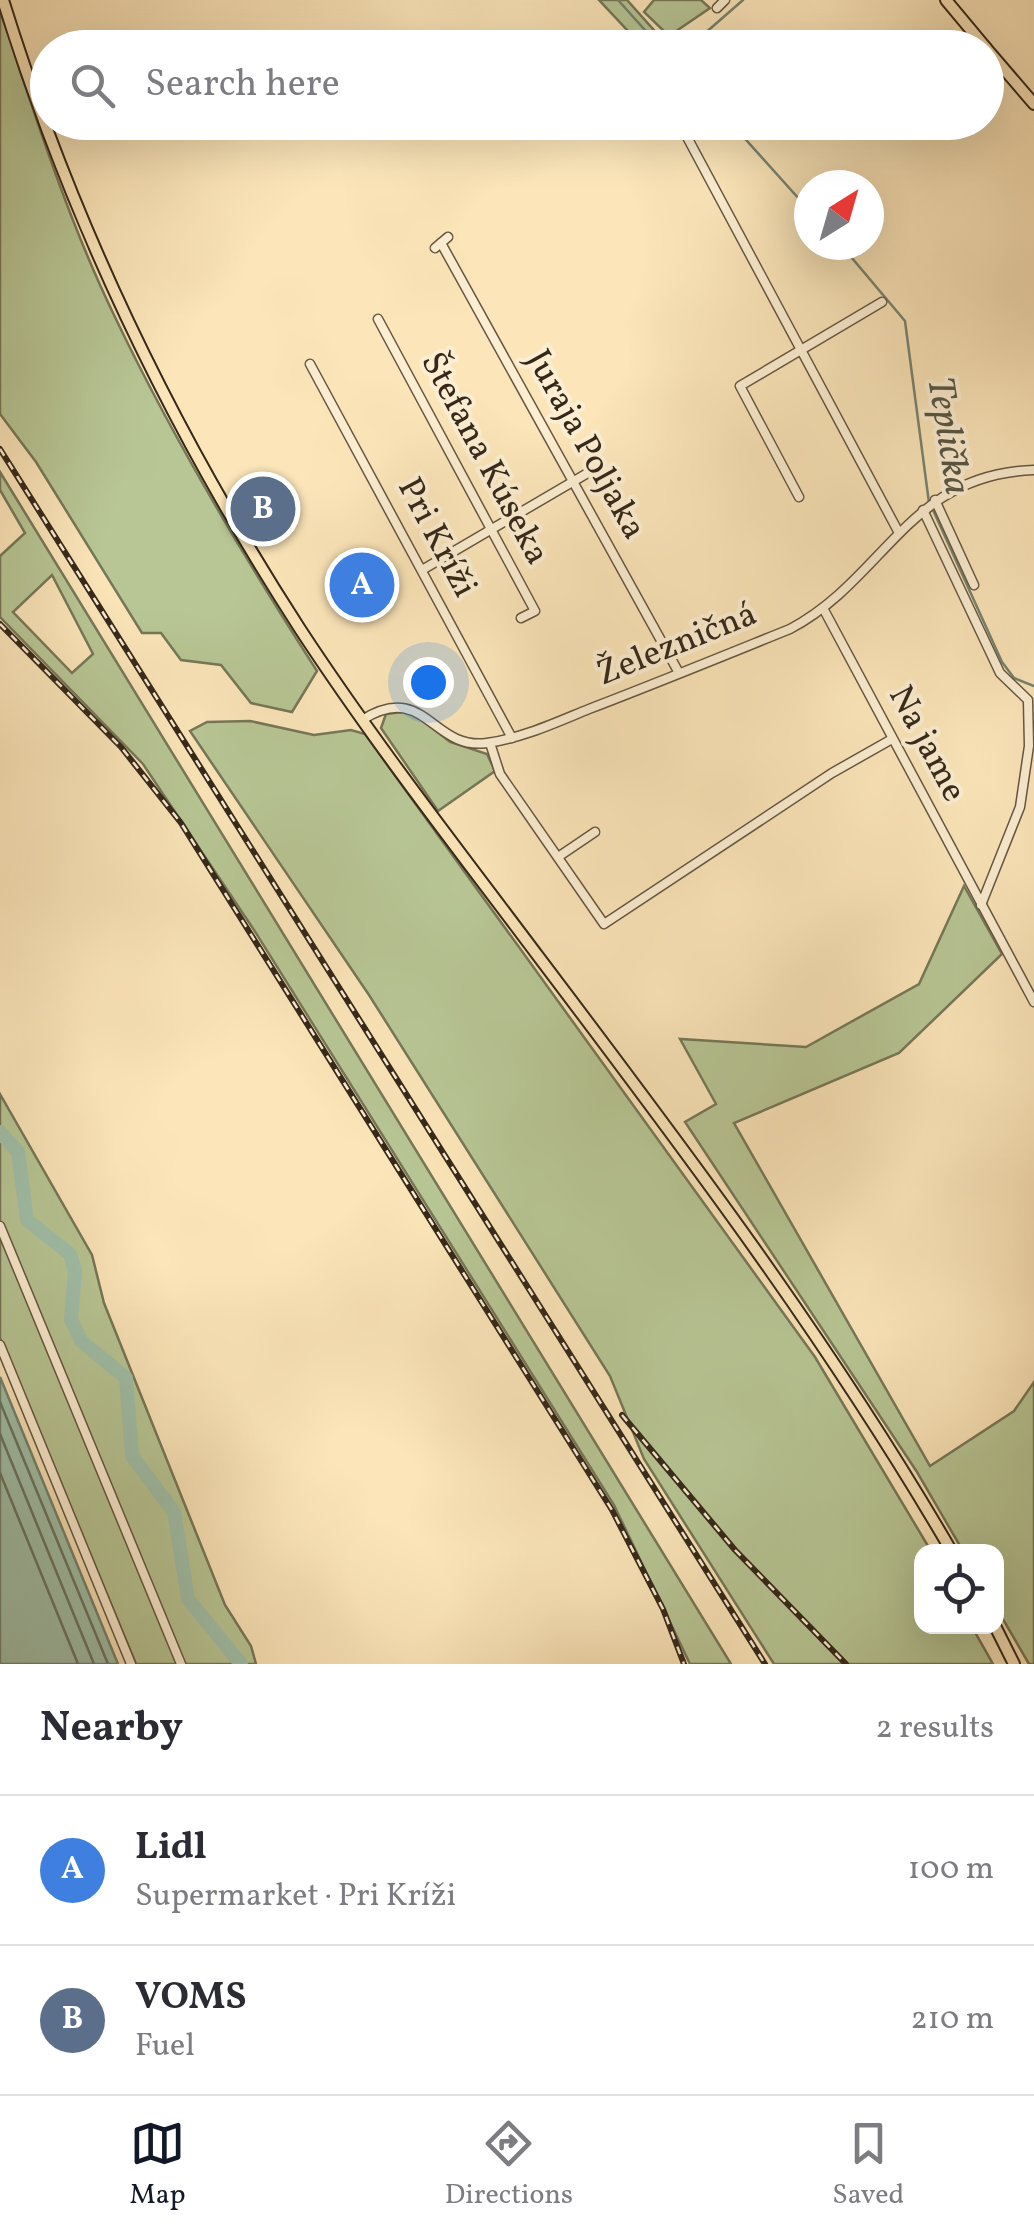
<!DOCTYPE html>
<meta charset="utf-8">
<style>
body{margin:0;font-family:Vollkorn,serif;background:#f2f2f3;color:#2b2b33}
.controls{position:absolute;right:30px;bottom:30px;display:grid;overflow:hidden;border-radius:20px;box-shadow:0 10px 40px #0002}
.controls button{width:90px;height:90px;display:grid;place-items:center;padding:0;border:0;border-bottom:2px solid #e1e1e2;background:#fff;color:#2b2b33;font:50px sans-serif}
.compass{position:absolute;left:794px;top:170px;width:90px;height:90px;border-radius:50%;background:#fff;box-shadow:0 10px 40px #0002;rotate:37deg}
.you{position:absolute;left:428px;top:682px;width:35px;height:35px;margin:-25px;border:8px solid #fff;border-radius:50%;background:#1a73e8;box-shadow:0 0 0 15px #1a73e833}
.badge{display:grid;place-items:center;width:65px;height:65px;border-radius:50%;background:#111827;color:#fff;font-size:32px;font-weight:700}
.pin{position:absolute;translate:-50% -50%;border:5px solid #fff;box-shadow:0 2px 10px #0006}
.list{margin:0;padding:0;list-style:none}
h2{display:flex;justify-content:space-between;align-items:center;height:130px;margin:0;padding:0 40px;font-size:42px}
h2 small{font-size:32px;font-weight:400;color:#7c7c81}
.list li{display:grid;grid-template-columns:65px 1fr auto;gap:30px;align-items:center;box-sizing:border-box;height:150px;padding:0 40px;border-top:2px solid #e1e1e2}
.list b{display:block;font-size:38px;white-space:nowrap}
.list p{margin:0;font-size:32px;white-space:nowrap;color:#7c7c81}
.list em{font-size:32px;font-style:normal;color:#7c7c81}
.icon{flex:none;width:55px;height:55px;fill:none;stroke:currentColor;stroke-width:2;stroke-linecap:round;stroke-linejoin:round}
.map{position:relative;flex:none;width:1034px;height:1664px;overflow:hidden}
.search{position:absolute;background:#fff;box-shadow:0 10px 40px #0002;left:30px;right:30px;top:30px;height:110px;display:flex;align-items:center;gap:25px;box-sizing:border-box;padding:0 35px;border-radius:55px;color:#7c7c81;font-size:38px}
.sheet{height:430px;background:#fff}
nav{display:flex;justify-content:space-around;align-items:center;box-sizing:border-box;height:140px;border-top:2px solid #e1e1e2;background:#fff;font-size:28px;color:#7c7c81}
nav a{display:grid;justify-items:center;gap:5px}
nav .on{color:#111827}
.map>svg:first-child{display:block}
.green{fill:#b8c695;stroke:#767758;stroke-width:2.5;fill-rule:evenodd}
.water{fill:#a0c0a9;stroke:#758370;stroke-width:2.5}
.lines{fill:none;stroke-linecap:round;stroke-linejoin:round}
.shore{stroke:#6a7462;stroke-width:2.5}
.stream{stroke:#758370;stroke-width:2.5}
.river{stroke:#a0c0a9;stroke-width:14}
.minor-casing{stroke:#665742;stroke-width:11}
.major-casing{stroke:#35281a;stroke-width:14}
.minor{stroke:#fceed2;stroke-width:8}
.major{stroke:#fbe5b9;stroke-width:10}
.rail-casing{stroke:#35281a;stroke-width:6}
.rail{stroke:#fceed2;stroke-width:2.5;stroke-dasharray:8;stroke-linecap:butt}
.labels{text-anchor:middle;dominant-baseline:central;stroke-width:8;stroke-linejoin:round;paint-order:stroke}
.street-label{font-size:35px;fill:#35281a;stroke:#fceed2}
.water-label{font-size:38px;font-style:italic;fill:#555645;stroke:#fceed2}
</style>
<div class="map">
<svg width="1034" height="1664" viewBox="0 0 1034 1664">
<rect width="100%" height="100%" fill="#fbe5b9"/>
<filter id="stains"><feTurbulence type="fractalNoise" baseFrequency=".002" numOctaves="4"/><feColorMatrix values="0 0 0 0 .2 0 0 0 0 .09 0 0 0 0 .02 0 0 0 .5 -.17"/></filter>
<radialGradient id="worn" r=".72"><stop offset=".6" stop-color="#630" stop-opacity="0"/><stop offset="1" stop-color="#630" stop-opacity=".3"/></radialGradient>
<g class="green">
<path d="M 599,0 L 627,0 L 669,47 L 643,47 Z"/>
<path d="M 654,0 L 701,0 L 710,8 L 669,36 L 644,12 Z"/>
<path d="M 0,10 C 34,112 67,218 114,315 C 173,439 243,556 317,671 L 292,712 L 251,703 L 221,665 L 181,660 L 161,633 L 142,633 L 36,462 L 0,414 Z"/>
<path d="M 0,472 L 731,1664 L 690,1664 L 614,1505 L 254,930 L 143,764 L 0,617 L 0,556 L 25,533 L 0,490 ZM 52,575 L 93,654 L 72,673 L 13,612 Z"/>
<path d="M 403,712 L 417,716 L 450,742 L 487,754 L 495,771 L 438,811 L 381,728 L 386,714 Z"/>
<path d="M 250,721 L 314,735 L 351,730 L 365,734 L 815,1357 L 931,1551 L 922,1552 L 922,1626 L 972,1627 L 993,1664 L 774,1664 L 644,1459 L 610,1376 L 369,995 L 190,731 L 207,722 Z"/>
<path d="M 964,886 L 1002,954 L 899,1053 L 734,1123 L 930,1466 L 1014,1411 L 1034,1382 L 1034,1664 L 1029,1664 L 997,1609 L 996,1552 L 963,1551 L 917,1472 L 685,1122 L 716,1104 L 680,1039 L 806,1047 L 919,984 Z"/>
<path d="M 0,1094 L 92,1255 L 104,1303 L 225,1605 L 251,1646 L 256,1664 L 136,1664 L 0,1338 Z"/>
</g>
<path class="water" d="M 0,1377 L 118,1664 L 0,1664 Z"/>
<g class="lines">
<g class="shore">
<path d="M 0,1402 L 108,1664"/>
<path d="M 0,1434 L 94,1664"/>
<path d="M 0,1473 L 78,1664"/>
</g>
<g class="stream">
<path d="M 618,0 L 661,48"/>
<path d="M 688,48 L 743,0"/>
<path d="M 730,122 L 809,210"/>
<path d="M 841,245 L 905,321 L 929,503"/>
<path d="M 933,510 L 1002,662 L 1014,678 L 1034,686"/>
</g>
<path class="river" d="M 0,1132 L 18,1152 L 27,1220 L 70,1254 L 75,1271 L 71,1319 L 81,1341 L 126,1378 L 132,1456 L 174,1512 L 188,1599 L 241,1664"/>
<g class="minor-casing">
<g id="minor">
<path d="M 717,8 L 725,0"/>
<path d="M 679,122 L 899,533"/>
<path d="M 441,243 L 679,673"/>
<path d="M 435,248 L 448,237"/>
<path d="M 378,319 L 535,611 L 521,618"/>
<path d="M 310,364 L 512,738"/>
<path d="M 799,497 L 740,386 L 882,302"/>
<path d="M 935,500 L 974,585"/>
<path d="M 923,510 L 1000,673 L 1028,700 L 1029,746 L 1020,807 L 981,905"/>
<path d="M 422,570 L 586,474"/>
<path d="M 823,608 L 1034,1002"/>
<path d="M 362,720 C 425,680 432,751 487,743 C 523,738 557,722 589,709 C 657,683 723,656 790,629 C 886,578 908,474 1034,470"/>
<path d="M 490,743 L 500,774 L 604,924 L 832,773 L 892,739"/>
<path d="M 558,857 L 595,832"/>
<path d="M 0,1226 L 181,1664"/>
<path d="M 0,1345 L 131,1664"/>
</g>
</g>
<g class="major-casing">
<g id="major">
<path d="M 3,0 C 72,223 174,434 300,629 C 374,742 457,848 538,956 C 684,1149 830,1342 952,1552"/>
<path d="M 946,0 L 986,48"/>
<path d="M 986,48 L 1034,104"/>
<path d="M 995,1626 L 1014,1664"/>
</g>
</g>
<use href="#minor" class="minor"/>
<use href="#major" class="major"/>
<g class="rail-casing">
<g id="rail">
<path d="M 0,449 L 765,1664"/>
<path d="M 0,624 L 121,747 L 181,823 L 612,1510 L 663,1609 L 684,1664"/>
<path d="M 622,1415 L 735,1550 L 846,1664"/>
</g>
</g>
<use href="#rail" class="rail"/>
</g>
<g class="labels">
<g class="street-label">
<text transform="translate(585 445) rotate(61)">Juraja Poljaka</text>
<text transform="translate(484 459) rotate(62)">Štefana Kúseka</text>
<text transform="translate(436 538) rotate(62)">Pri Kríži</text>
<text transform="translate(677 645) rotate(-22)">Železničná</text>
<text transform="translate(926 744) rotate(62)">Na jame</text>
</g>
<g class="water-label">
<text transform="translate(947 436) rotate(81)">Teplička</text>
</g>
</g>
<rect width="100%" height="100%" filter="url(#stains)"/>
<rect width="100%" height="100%" fill="url(#worn)"/>
</svg>
<div class="controls">
<button><svg class="icon" aria-label="locate" viewBox="0 0 24 24"><circle cx="12" cy="12" r="6"/><path d="M12 2v4M12 18v4M2 12h4M18 12h4"/></svg></button>
</div>
<svg class="compass" viewBox="-18 -18 36 36"><path d="M0-13l5 13h-10z" fill="#e53935"/><path d="M0 13l5-13h-10z" fill="#7c7c81"/></svg>
<div class="you"></div>
<div class="pin badge" style="left:362px;top:585px;background:#3f7fe0">A</div>
<div class="pin badge" style="left:263px;top:509px;background:#5c6f8a">B</div>
<div class="search"><svg class="icon" aria-label="search" viewBox="0 0 24 24"><circle cx="10" cy="10" r="6"/><path d="M15 15l6 6"/></svg>Search here</div>
</div>
<section class="sheet">
<h2>Nearby<small>2 results</small></h2>
<ul class="list">
<li><span class="badge" style="background:#3f7fe0">A</span><div><b>Lidl</b><p>Supermarket · Pri Kríži</p></div><em>100 m</em></li>
<li><span class="badge" style="background:#5c6f8a">B</span><div><b>VOMS</b><p>Fuel</p></div><em>210 m</em></li>
</ul>
</section>
<nav>
<a class="on"><svg class="icon" aria-label="map" viewBox="0 0 24 24"><path d="M3 6l6-2 6 2 6-2v14l-6 2-6-2-6 2zM9 4v14M15 6v14"/></svg>Map</a>
<a><svg class="icon" aria-label="directions" viewBox="0 0 24 24"><path d="M12 3l9 9-9 9-9-9zM9 14v-3h6M13 9l2 2-2 2"/></svg>Directions</a>
<a><svg class="icon" aria-label="saved" viewBox="0 0 24 24"><path d="M7 4h10v16l-5-4-5 4z"/></svg>Saved</a>
</nav>
